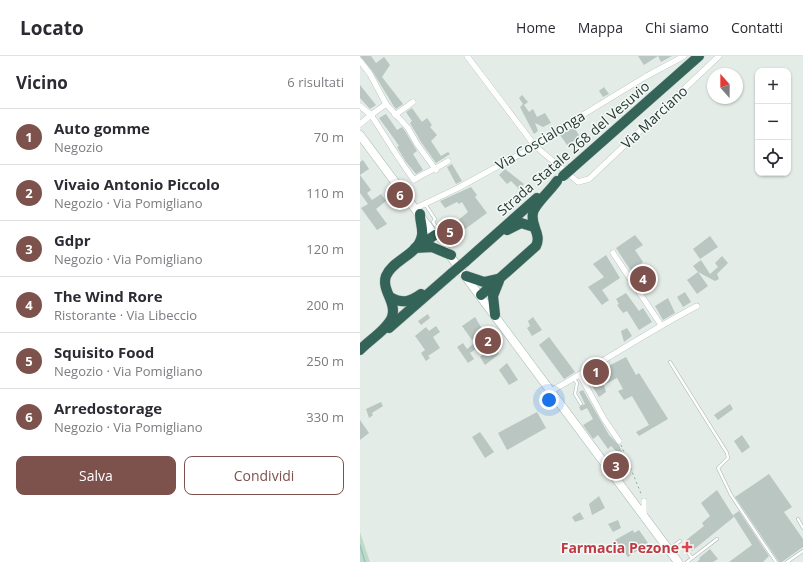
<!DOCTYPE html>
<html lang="it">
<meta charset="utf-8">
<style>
body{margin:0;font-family:"Open Sans",sans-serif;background:#f2f2f3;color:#2b2b33}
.controls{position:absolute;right:12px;top:12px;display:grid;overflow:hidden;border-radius:8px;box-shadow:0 1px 3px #0004}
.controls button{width:36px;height:36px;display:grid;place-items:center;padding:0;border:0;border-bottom:1px solid #e1e1e2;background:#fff;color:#2b2b33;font:20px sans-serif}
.compass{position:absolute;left:347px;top:12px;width:36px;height:36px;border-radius:50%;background:#fff;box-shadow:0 1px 3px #0004;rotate:339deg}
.you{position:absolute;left:189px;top:344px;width:14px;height:14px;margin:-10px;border:3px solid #fff;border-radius:50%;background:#1a73e8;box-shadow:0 0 0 6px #1a73e833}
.badge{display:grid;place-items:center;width:26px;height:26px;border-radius:50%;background:#7d524c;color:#fff;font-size:13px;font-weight:700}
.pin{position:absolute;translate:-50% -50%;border:2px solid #fff;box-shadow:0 1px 4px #0006}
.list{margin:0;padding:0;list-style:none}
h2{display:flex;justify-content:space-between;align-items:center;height:52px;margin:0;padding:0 16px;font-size:17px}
h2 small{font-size:13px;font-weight:400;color:#7c7c81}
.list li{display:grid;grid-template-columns:26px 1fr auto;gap:12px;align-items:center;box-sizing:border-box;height:56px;padding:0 16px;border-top:1px solid #e1e1e2}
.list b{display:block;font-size:15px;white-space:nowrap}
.list p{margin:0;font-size:13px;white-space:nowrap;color:#7c7c81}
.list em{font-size:13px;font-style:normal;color:#7c7c81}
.actions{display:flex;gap:8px;padding:12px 16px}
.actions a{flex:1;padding:9px 0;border:1px solid #7d524c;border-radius:8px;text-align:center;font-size:14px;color:#7d524c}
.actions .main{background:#7d524c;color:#fff}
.icon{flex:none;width:22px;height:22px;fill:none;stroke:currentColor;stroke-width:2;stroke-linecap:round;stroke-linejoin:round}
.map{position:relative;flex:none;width:443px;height:506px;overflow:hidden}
header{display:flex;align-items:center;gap:24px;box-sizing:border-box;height:56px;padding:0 20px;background:#fff;border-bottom:1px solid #e1e1e2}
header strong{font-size:19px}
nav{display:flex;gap:22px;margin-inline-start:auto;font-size:14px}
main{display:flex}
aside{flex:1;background:#fff}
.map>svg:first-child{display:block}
.green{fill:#bfdac5}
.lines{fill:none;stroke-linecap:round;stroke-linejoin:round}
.stream{stroke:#92c5ca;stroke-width:1.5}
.building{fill:#b9c6c1}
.lane-casing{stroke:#a7b3ae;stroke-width:3.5}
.street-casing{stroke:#a7b3ae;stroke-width:6}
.secondary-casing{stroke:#a3b6af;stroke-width:9}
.highway-casing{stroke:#c2c8c6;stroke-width:11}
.path{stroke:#88ac9f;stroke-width:1;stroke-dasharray:2 3;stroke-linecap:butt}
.lane{stroke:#fff;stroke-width:2.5}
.street{stroke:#fff;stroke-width:5.5}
.secondary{stroke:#fff;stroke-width:8}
.highway{stroke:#346458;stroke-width:10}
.highway-bridge-casing{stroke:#c2c8c6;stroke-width:11;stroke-linecap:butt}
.highway-bridge{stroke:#346458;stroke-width:10}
.health-dot{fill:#e0444e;stroke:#f4f8f6;stroke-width:1.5}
.labels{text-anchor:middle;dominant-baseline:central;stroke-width:3;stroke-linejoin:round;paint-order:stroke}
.street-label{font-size:14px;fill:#253b34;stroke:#f4f8f6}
.health-label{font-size:14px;font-weight:bold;fill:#be3a42;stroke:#f4f8f6;text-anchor:end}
</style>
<header>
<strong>Locato</strong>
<nav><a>Home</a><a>Mappa</a><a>Chi siamo</a><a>Contatti</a></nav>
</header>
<main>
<aside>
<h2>Vicino<small>6 risultati</small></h2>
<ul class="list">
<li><span class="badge">1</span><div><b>Auto gomme</b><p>Negozio</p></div><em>70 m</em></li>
<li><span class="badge">2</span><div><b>Vivaio Antonio Piccolo</b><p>Negozio · Via Pomigliano</p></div><em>110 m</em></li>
<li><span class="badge">3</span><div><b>Gdpr</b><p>Negozio · Via Pomigliano</p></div><em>120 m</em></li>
<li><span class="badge">4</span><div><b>The Wind Rore</b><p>Ristorante · Via Libeccio</p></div><em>200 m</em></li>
<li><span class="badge">5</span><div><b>Squisito Food</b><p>Negozio · Via Pomigliano</p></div><em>250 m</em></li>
<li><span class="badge">6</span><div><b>Arredostorage</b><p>Negozio · Via Pomigliano</p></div><em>330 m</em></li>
</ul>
<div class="actions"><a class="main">Salva</a><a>Condividi</a></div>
</aside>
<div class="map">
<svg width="443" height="506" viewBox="0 0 443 506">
<rect width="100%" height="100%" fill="#e4ece8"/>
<path class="green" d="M 0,476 L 10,506 L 0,506 Z"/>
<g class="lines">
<path class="stream" d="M 0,489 L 5,506"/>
</g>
<g class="building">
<path d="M 0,0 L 11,0 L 16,7 L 24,1 L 30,9 L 22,21 L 43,48 L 36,53 L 33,49 L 13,16 Z"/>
<path d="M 278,0 L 312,0 L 301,6 L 298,0 L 284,9 Z"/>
<path d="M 0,29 L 16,49 L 10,53 L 0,42 Z"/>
<path d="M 244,31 L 249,38 L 243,41 L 239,35 Z"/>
<path d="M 162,39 L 168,46 L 164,49 L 169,56 L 173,53 L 177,61 L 185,57 L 191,67 L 183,71 L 175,67 L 178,75 L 174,78 L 160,51 L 163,48 L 159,42 Z"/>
<path d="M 52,52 L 62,66 L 67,62 L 72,69 L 70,71 L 77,79 L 71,85 L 81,100 L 88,96 L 90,98 L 76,107 L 61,86 L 50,67 L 52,65 L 46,56 Z"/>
<path d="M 26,58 L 37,74 L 42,71 L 45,75 L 57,95 L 53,98 L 63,114 L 56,118 L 46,106 L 37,91 L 39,90 L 35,84 L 19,62 Z"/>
<path d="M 214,71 L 220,81 L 207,89 L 200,79 Z"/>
<path d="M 3,104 L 9,113 L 0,119 L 0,106 Z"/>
<path d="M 92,108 L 102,125 L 96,128 L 87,111 Z"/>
<path d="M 145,113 L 164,128 L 159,133 L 151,125 L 147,128 L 139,119 Z"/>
<path d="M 0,119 L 11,134 L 7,137 L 12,144 L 21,138 L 26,145 L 16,153 L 27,168 L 17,174 L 1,152 L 8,148 L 0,137 Z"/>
<path d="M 111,131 L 117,139 L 115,141 L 127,157 L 97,179 L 91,170 L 108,156 L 102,146 L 99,148 L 97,146 L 85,152 L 80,145 Z"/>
<path d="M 275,179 L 283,189 L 275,194 L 283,206 L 271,215 L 256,192 Z"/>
<path d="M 350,180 L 358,191 L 340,203 L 333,193 Z"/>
<path d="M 246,199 L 260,222 L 242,234 L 249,244 L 242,249 L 228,231 L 244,221 L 233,208 Z"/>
<path d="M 362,200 L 368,207 L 357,218 L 359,223 L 355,225 L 338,216 L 348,230 L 337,238 L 327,224 L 338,216 L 333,210 L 341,204 L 350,218 L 358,211 L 355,207 Z"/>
<path d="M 286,219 L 293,226 L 286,231 L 281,222 Z"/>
<path d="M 325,236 L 331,246 L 323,251 L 317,241 Z"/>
<path d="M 266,237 L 279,255 L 283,252 L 292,266 L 279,274 L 267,255 L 263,257 L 257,249 L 259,248 L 256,243 Z"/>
<path d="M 308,242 L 315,257 L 303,264 L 295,250 Z"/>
<path d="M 68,258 L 70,262 L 61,269 L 58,265 Z"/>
<path d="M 115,261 L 124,276 L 112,284 L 102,270 Z"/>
<path d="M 173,261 L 182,274 L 172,280 L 167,272 L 170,270 L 168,265 Z"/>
<path d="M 76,270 L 80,276 L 73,281 L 80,292 L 68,300 L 70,302 L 66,305 L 61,297 L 65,294 L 55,280 L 66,271 L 69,275 Z"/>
<path d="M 267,272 L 272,280 L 264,286 L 261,275 Z"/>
<path d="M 189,281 L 215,316 L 204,323 L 179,289 Z"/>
<path d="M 128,283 L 135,295 L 137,294 L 139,298 L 125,309 L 120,301 L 122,299 L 124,288 Z"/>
<path d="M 117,285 L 120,290 L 110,297 L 114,303 L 108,307 L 97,291 L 103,287 L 107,293 Z"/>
<path d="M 266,301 L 276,319 L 279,317 L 308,363 L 279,380 L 276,376 L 289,369 L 272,340 L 264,344 L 258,335 L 263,333 L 257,322 L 244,329 L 246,336 L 239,341 L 227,322 L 232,318 L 236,319 L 243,313 Z"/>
<path d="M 147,307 L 158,324 L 149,329 L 139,314 Z"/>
<path d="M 223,334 L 249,379 L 259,389 L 270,414 L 265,416 L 256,395 L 251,390 L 248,393 L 238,379 L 233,383 L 223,369 L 233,363 L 227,352 L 221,355 L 219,351 L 225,348 L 219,336 Z"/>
<path d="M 21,346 L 23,350 L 12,357 L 13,359 L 9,362 L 6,353 Z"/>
<path d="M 370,348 L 373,353 L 358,364 L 354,359 Z"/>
<path d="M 177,356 L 186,372 L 147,394 L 138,377 Z"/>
<path d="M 0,364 L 9,377 L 0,384 Z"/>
<path d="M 120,376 L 134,396 L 125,402 L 112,381 Z"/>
<path d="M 382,379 L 390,391 L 382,397 L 374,385 Z"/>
<path d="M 409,418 L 432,451 L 424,456 L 443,483 L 443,491 L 422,506 L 419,506 L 375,441 Z"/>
<path d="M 357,434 L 374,461 L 332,495 L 325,485 L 344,470 L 342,467 L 350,460 L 341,447 Z"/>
<path d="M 239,440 L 245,452 L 232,459 L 229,448 Z"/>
<path d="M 379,455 L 409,500 L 403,506 L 369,506 L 392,489 L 373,459 Z"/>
<path d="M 220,456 L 224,463 L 215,466 L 212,461 Z"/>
<path d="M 258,464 L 261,472 L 253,476 L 248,468 Z"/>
<path d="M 273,474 L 274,477 L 279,474 L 288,487 L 268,501 L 255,484 Z"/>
<path d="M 350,493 L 358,503 L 353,506 L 337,506 L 340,503 L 339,502 Z"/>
</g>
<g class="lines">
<g class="lane-casing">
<g id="lane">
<path d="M 65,148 L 75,163 L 73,166 L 82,179 L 79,182"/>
<path d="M 270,223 L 276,219 L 278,223"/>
<path d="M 310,306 L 367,397 L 368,402 L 358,412 L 371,439 L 416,506"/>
<path d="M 233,312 L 235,317"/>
<path d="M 214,323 L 217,327 L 215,338 L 221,348"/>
<path d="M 438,463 L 443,472"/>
<path d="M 309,493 L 320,485"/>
<path d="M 325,493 L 332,502"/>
<path d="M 327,506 L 357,483"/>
<path d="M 427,506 L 443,495"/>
</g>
</g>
<g class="street-casing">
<g id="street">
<path d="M 107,0 L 175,90 L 218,126 L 229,123 L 359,0"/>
<path d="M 0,5 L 10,18 L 26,48 L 48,72 L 57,88 L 76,114"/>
<path d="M 26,48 L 11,59 C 26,81 38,103 54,124 C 65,116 77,113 88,105"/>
<path d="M 0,50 L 11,59 L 0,68"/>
<path d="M 35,59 L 53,46"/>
<path d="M 56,152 L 98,132 L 175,90 L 180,85 L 285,21 L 324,0"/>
<path d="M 253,197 L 301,269"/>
<path d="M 220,319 L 244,363 L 259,385"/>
<path d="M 191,335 C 240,308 287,276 337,250"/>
<path d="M 284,445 L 284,460"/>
</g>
</g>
<g class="secondary-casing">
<path id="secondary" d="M 0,79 L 318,506"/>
</g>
<g class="highway-casing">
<g id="highway">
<path d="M 211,113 L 339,0"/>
<path d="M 147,174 L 161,167 L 174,171"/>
<path d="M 59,190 L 75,179"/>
<path d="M 55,192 L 72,191 L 91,199"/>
<path d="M 105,206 L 177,142"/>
<path d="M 106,220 L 124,226 L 137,223"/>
<path d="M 121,239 L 176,190 C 182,178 170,170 173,157 C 174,149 191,134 197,125"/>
<path d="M 30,241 C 42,248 50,246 61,238"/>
<path d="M 135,259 L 133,240 L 139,225"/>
<path d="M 29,272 L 92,217"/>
<path d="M 0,294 C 9,284 27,274 32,261 C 37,246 21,234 26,220 C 33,203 59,199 62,179 C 63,172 60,166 60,158"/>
</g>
</g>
<path class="path" d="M 261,389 L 282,440"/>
<use href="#lane" class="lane"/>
<use href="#street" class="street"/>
<use href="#secondary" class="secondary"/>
<use href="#highway" class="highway"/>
<g class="highway-bridge-casing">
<g id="highway-bridge">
<path d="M 203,120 L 211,113"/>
<path d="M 92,217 L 105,206"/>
</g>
</g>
<use href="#highway-bridge" class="highway-bridge"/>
</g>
<path class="health-dot" d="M325 485h4v4h4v4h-4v4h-4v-4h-4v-4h4z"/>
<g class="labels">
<g class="street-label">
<text transform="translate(294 61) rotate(-43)">Via Marciano</text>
<text transform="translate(180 84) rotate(-31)">Via Coscialonga</text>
<text transform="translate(213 92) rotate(-41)">Strada Statale 268 del Vesuvio</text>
</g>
<g class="health-label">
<text x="319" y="491">Farmacia Pezone</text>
</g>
</g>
</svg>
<div class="controls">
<button>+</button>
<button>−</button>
<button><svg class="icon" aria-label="locate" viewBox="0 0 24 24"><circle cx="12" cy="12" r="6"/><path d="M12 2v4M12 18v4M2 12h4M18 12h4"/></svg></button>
</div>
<svg class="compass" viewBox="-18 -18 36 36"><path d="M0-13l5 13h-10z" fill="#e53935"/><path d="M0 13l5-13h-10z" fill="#7c7c81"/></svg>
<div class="you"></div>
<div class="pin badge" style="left:236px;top:316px">1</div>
<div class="pin badge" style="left:128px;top:285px">2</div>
<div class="pin badge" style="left:256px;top:410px">3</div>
<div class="pin badge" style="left:283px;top:223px">4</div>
<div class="pin badge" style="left:90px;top:176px">5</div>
<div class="pin badge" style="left:40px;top:139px">6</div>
</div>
</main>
